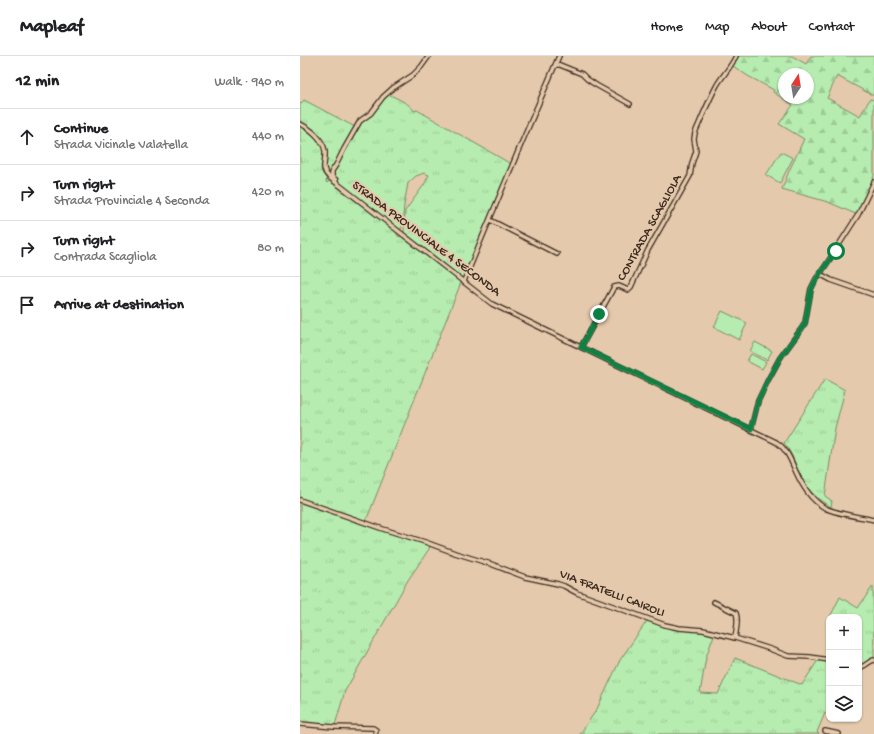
<!DOCTYPE html>
<meta charset="utf-8">
<style>
body{margin:0;font-family:"Gochi Hand",sans-serif;background:#f6f6f6;color:#202124}
.controls{position:absolute;right:12px;bottom:12px;display:grid;overflow:hidden;border-radius:8px;box-shadow:0 1px 3px #0004}
.controls button{width:36px;height:36px;display:grid;place-items:center;padding:0;border:0;border-bottom:1px solid #e0e0e0;background:#fff;color:#202124;font:20px sans-serif}
.compass{position:absolute;left:478px;top:12px;width:36px;height:36px;border-radius:50%;background:#fff;box-shadow:0 1px 3px #0004;rotate:12deg}
.stop{position:absolute;width:12px;height:12px;margin:-9px;border:3px solid #0b8043;border-radius:50%;background:#fff}
.stop.end{background:#0b8043;border-color:#fff;box-shadow:0 1px 4px #0008}
.list{margin:0;padding:0;list-style:none}
h2{display:flex;justify-content:space-between;align-items:center;height:52px;margin:0;padding:0 16px;font-size:17px}
h2 small{font-size:13px;font-weight:400;color:#757577}
.list li{display:grid;grid-template-columns:26px 1fr auto;gap:12px;align-items:center;box-sizing:border-box;height:56px;padding:0 16px;border-top:1px solid #e0e0e0}
.list b{display:block;font-size:15px;white-space:nowrap}
.list p{margin:0;font-size:13px;white-space:nowrap;color:#757577}
.list em{font-size:13px;font-style:normal;color:#757577}
.icon{flex:none;width:22px;height:22px;fill:none;stroke:currentColor;stroke-width:2;stroke-linecap:round;stroke-linejoin:round}
.map{position:relative;flex:none;width:574px;height:678px;overflow:hidden}
header{display:flex;align-items:center;gap:24px;box-sizing:border-box;height:56px;padding:0 20px;background:#fff;border-bottom:1px solid #e0e0e0}
header strong{font-size:19px}
nav{display:flex;gap:22px;margin-inline-start:auto;font-size:14px}
main{display:flex}
aside{flex:1;background:#fff}
.map>svg:first-child{display:block}
.grass{fill:url(#grass-tufts);stroke:#788b66}
.forest{fill:url(#forest-firs);stroke:#788b66;fill-rule:evenodd}
.pitch{fill:#b6ecaf;stroke:#788b66}
.lines{fill:none;stroke-linecap:round;stroke-linejoin:round}
.minor-casing{stroke:#3b2a1e;stroke-width:6}
.minor{stroke:#e4c9ac;stroke-width:3.5}
.route{stroke:#0b8043;stroke-width:5}
.labels{text-anchor:middle;dominant-baseline:central;stroke-width:4;stroke-linejoin:round;paint-order:stroke}
.street-label{font-size:13px;fill:#3b2a1e;stroke:#e4c9ac}
</style>
<header>
<strong>Mapleaf</strong>
<nav><a>Home</a><a>Map</a><a>About</a><a>Contact</a></nav>
</header>
<main>
<aside>
<h2>12 min<small>Walk · 940 m</small></h2>
<ul class="list">
<li><svg class="icon" aria-label="ahead" viewBox="0 0 24 24"><path d="M12 20V5M6 11l6-6 6 6"/></svg><div><b>Continue</b><p>Strada Vicinale Valatella</p></div><em>440 m</em></li>
<li><svg class="icon" aria-label="right" viewBox="0 0 24 24"><path d="M7 20v-9h11M14 6l5 5-5 5"/></svg><div><b>Turn right</b><p>Strada Provinciale 4 Seconda</p></div><em>420 m</em></li>
<li><svg class="icon" aria-label="right" viewBox="0 0 24 24"><path d="M7 20v-9h11M14 6l5 5-5 5"/></svg><div><b>Turn right</b><p>Contrada Scagliola</p></div><em>80 m</em></li>
<li><svg class="icon" aria-label="arrive" viewBox="0 0 24 24"><path d="M6 21V4h12l-3 4 3 4H6"/></svg><div><b>Arrive at destination</b></div></li>
</ul>
</aside>
<div class="map">
<svg width="574" height="678" viewBox="0 0 574 678">
<defs>
<pattern id="grass-tufts" width="24" height="20" patternUnits="userSpaceOnUse"><rect width="24" height="20" fill="#b6ecaf"/><path d="M3 7l-1-3M5 7V3M7 7l1-3M15 17l-1-3M17 17v-4M19 17l1-3" fill="none" stroke="#9dcb96"/></pattern>
<pattern id="forest-firs" width="22" height="20" patternUnits="userSpaceOnUse"><rect width="22" height="20" fill="#b6ecaf"/><path d="M5 1l3.5 6h-7zM16 11l3.5 6h-7z" fill="#9dcb96"/></pattern>
</defs>
<rect width="100%" height="100%" fill="#e4c9ac"/>
<filter id="ink" filterUnits="userSpaceOnUse"><feTurbulence type="fractalNoise" baseFrequency=".025" numOctaves="2"/><feDisplacementMap in="SourceGraphic" scale="8" xChannelSelector="R" yChannelSelector="G"/><feConvolveMatrix kernelMatrix="1 2 1 2 8 2 1 2 1" color-interpolation-filters="sRGB"/></filter>
<g filter="url(#ink)">
<g class="grass">
<path d="M 88,38 C 96,42 111,48 114,55 L 117,54 L 211,108 L 164,222 L 162,222 L 104,177 L 105,155 L 124,129 L 129,119 L 124,117 L 116,120 L 108,127 L 104,149 L 102,171 L 100,174 L 39,128 L 37,124 L 33,120 L 32,117 L 59,69 Z"/>
<path d="M 4,44 L 55,71 L 35,109 C 32,114 30,115 31,121 C 21,110 28,108 27,97 C 26,84 11,70 0,66 L 0,48 Z"/>
<path d="M 0,70 C 9,75 22,85 23,96 C 24,109 16,112 27,123 L 26,126 L 27,127 L 29,125 L 97,176 L 97,179 L 99,181 L 101,180 L 161,226 L 160,229 L 66,465 L 0,442 Z"/>
<path d="M 525,323 L 545,334 L 535,372 L 525,440 L 532,445 L 531,451 C 519,444 509,436 502,423 C 496,411 493,398 484,387 Z"/>
<path d="M 0,447 L 130,489 L 129,493 L 108,524 L 45,635 L 35,669 L 0,666 Z"/>
<path d="M 573,530 L 574,602 C 568,603 565,609 559,609 L 559,561 L 530,561 L 540,541 L 558,552 Z"/>
<path d="M 347,565 L 368,572 L 377,573 L 377,575 L 379,575 L 379,574 L 392,574 L 414,579 L 406,601 L 400,637 L 418,638 L 435,602 L 502,629 L 518,604 L 529,606 L 529,658 L 525,657 L 517,676 L 519,678 L 280,678 L 297,653 L 320,604 Z"/>
</g>
<path class="forest" d="M 438,0 L 492,0 L 506,8 L 511,0 L 574,0 L 574,40 L 537,20 L 527,42 L 560,60 L 570,43 L 574,44 L 574,120 L 558,159 L 528,146 L 482,133 L 489,115 L 504,83 L 479,68 L 493,49 L 473,36 L 474,34 L 448,20 L 433,10 ZM 484,18 L 508,18 L 508,42 L 484,42 Z"/>
<g class="pitch">
<path d="M 481,96 L 493,102 L 480,127 L 466,119 Z"/>
<path d="M 422,255 L 447,267 L 439,284 L 414,271 Z"/>
<path d="M 455,286 L 472,295 L 467,304 L 450,295 Z"/>
<path d="M 451,298 L 466,306 L 462,313 L 447,305 Z"/>
</g>
<g class="lines">
<g class="minor-casing">
<g id="minor">
<path d="M 256,9 L 260,9 L 282,18 L 287,23 L 296,29 L 330,48"/>
<path d="M 0,68 C 10,72 23,83 25,95 C 26,106 20,112 29,121 L 192,248 L 476,386 C 487,393 491,405 496,416 C 503,431 511,444 525,452 C 537,458 561,461 574,464"/>
<path d="M 36,124 L 32,121 L 32,115 L 36,109 L 44,93 L 60,65 L 71,57 L 83,41 L 93,32 L 113,19 L 121,11 L 129,0"/>
<path d="M 190,164 L 257,198"/>
<path d="M 520,218 L 531,224 L 574,239"/>
<path d="M 164,225 L 222,86 L 259,0"/>
<path d="M 281,291 L 314,231 L 319,230 L 328,234 L 331,231 L 348,194 L 390,120 L 392,107 L 396,95 L 394,83 L 395,77 C 402,61 409,44 417,29 C 423,19 431,11 436,0"/>
<path d="M 451,373 L 458,345 L 468,324 L 480,302 L 502,272 L 505,267 L 511,233 L 516,223 L 524,212 L 558,159 L 574,126"/>
<path d="M 0,444 L 83,473 L 125,486 L 155,497 L 191,508 L 225,521 L 258,528 L 264,530 L 277,537 L 365,569 L 379,572 L 403,574 L 435,582 L 470,593 L 488,600 L 510,601 L 529,604"/>
<path d="M 414,546 L 436,557 C 439,565 436,574 435,582"/>
<path d="M 559,611 C 565,612 568,605 574,604"/>
<path d="M 0,668 L 33,671 L 73,672 L 76,674 L 75,678"/>
<path d="M 525,675 L 539,678"/>
</g>
</g>
<use href="#minor" class="minor"/>
</g>
</g>
<g class="lines" filter="url(#ink)">
<path class="route" d="M 299,258 L 281,291 L 451,373 L 458,345 L 468,324 L 480,302 L 502,272 L 505,267 L 511,234 C 516,220 528,207 536,195"/>
</g>
<g class="labels">
<g class="street-label">
<text transform="translate(350 172) rotate(-61)">CONTRADA SCAGLIOLA</text>
<text transform="translate(126 183) rotate(37)">STRADA PROVINCIALE 4 SECONDA</text>
<text transform="translate(312 538) rotate(21)">VIA FRATELLI CAIROLI</text>
</g>
</g>
</svg>
<div class="controls">
<button>+</button>
<button>−</button>
<button><svg class="icon" aria-label="layers" viewBox="0 0 24 24"><path d="M12 4l9 5-9 5-9-5zM3 14l9 5 9-5"/></svg></button>
</div>
<svg class="compass" viewBox="-18 -18 36 36"><path d="M0-13l5 13h-10z" fill="#e53935"/><path d="M0 13l5-13h-10z" fill="#757577"/></svg>
<div class="stop" style="left:536px;top:195px"></div>
<div class="stop end" style="left:299px;top:258px"></div>
</div>
</main>
